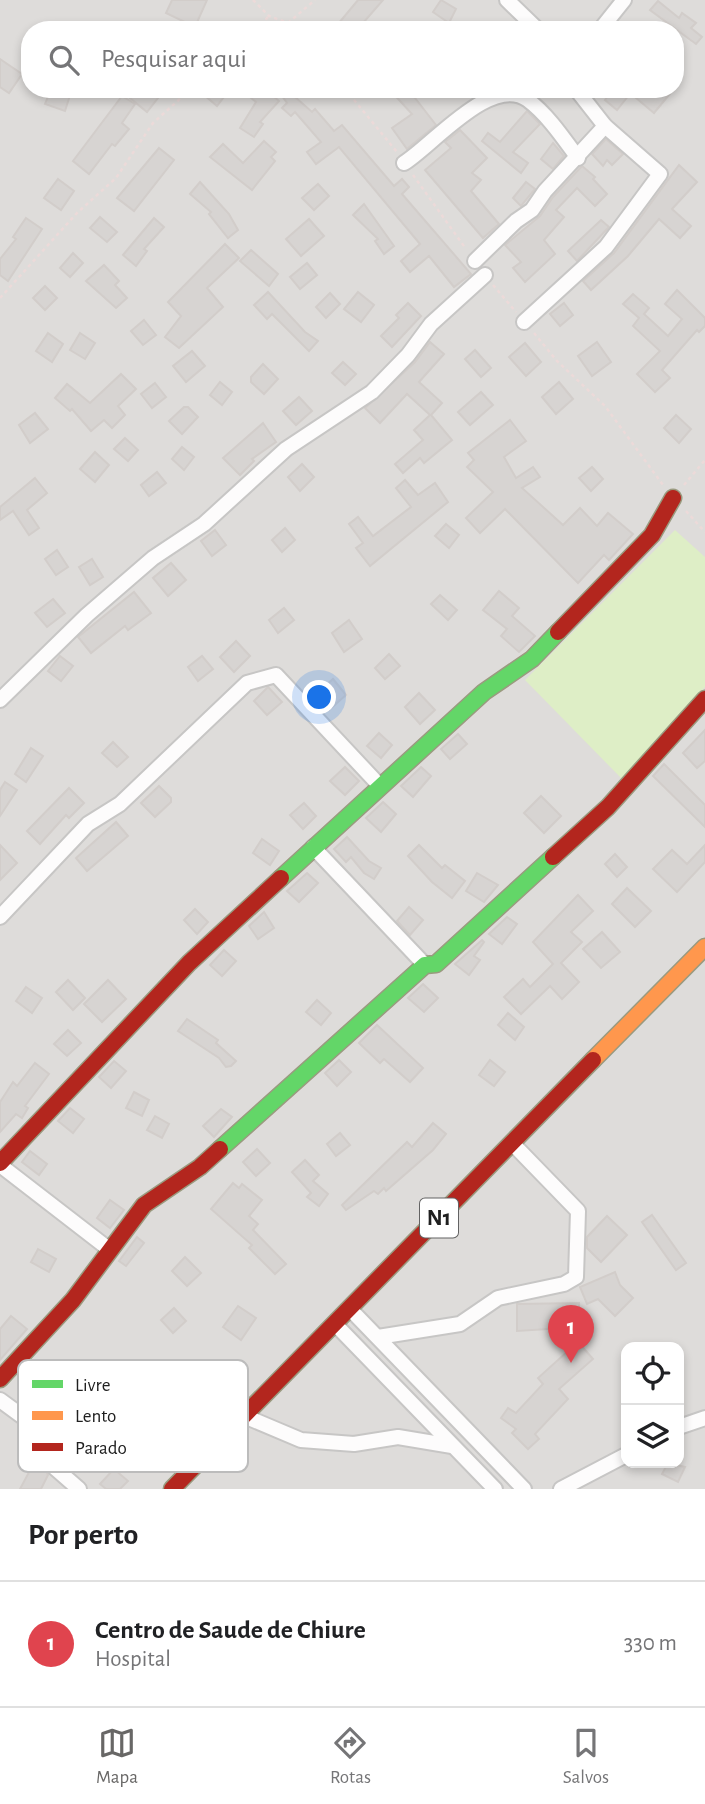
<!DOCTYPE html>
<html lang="pt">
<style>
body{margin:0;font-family:"Alegreya Sans",sans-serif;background:#f6f6f6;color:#202124}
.controls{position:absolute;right:21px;bottom:21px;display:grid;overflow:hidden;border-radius:14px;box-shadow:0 4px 10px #0003}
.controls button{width:63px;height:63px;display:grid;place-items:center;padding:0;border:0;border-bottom:2px solid #e0e0e0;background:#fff;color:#202124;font:35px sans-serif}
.you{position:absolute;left:320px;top:698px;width:24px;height:24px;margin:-18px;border:5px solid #fff;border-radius:50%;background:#1a73e8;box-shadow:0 0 0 10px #1a73e833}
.badge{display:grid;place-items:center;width:46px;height:46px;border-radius:50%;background:#686766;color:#fff;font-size:23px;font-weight:700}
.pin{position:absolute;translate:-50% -58px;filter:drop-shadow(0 2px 4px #0008)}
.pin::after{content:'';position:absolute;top:37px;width:24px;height:21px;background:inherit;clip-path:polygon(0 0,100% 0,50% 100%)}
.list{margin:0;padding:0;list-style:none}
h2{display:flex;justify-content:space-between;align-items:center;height:91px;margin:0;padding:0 28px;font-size:30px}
h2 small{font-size:23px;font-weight:400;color:#757577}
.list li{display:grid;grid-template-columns:46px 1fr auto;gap:21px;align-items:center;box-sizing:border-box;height:126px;padding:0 28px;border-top:2px solid #e0e0e0}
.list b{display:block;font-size:26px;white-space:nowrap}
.list p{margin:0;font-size:23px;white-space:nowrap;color:#757577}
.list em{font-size:23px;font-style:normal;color:#757577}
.icon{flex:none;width:38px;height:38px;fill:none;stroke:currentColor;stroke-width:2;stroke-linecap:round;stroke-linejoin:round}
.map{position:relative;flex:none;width:705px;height:1489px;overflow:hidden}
.search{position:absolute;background:#fff;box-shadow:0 4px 10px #0003;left:21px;right:21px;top:21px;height:77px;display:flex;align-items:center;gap:18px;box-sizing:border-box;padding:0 24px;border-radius:28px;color:#757577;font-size:26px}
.sheet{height:217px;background:#fff}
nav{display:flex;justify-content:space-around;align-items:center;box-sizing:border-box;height:98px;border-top:2px solid #e0e0e0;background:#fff;font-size:19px;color:#757577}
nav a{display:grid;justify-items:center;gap:4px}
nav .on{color:#686766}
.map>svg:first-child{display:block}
.residential{fill:#dedcda;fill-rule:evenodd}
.grass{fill:#deeec6}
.building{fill:#d7d4d2;stroke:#d2cdca;stroke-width:2}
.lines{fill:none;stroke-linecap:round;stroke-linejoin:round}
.street-casing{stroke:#c7c6c5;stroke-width:18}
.fast-casing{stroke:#9a9a7f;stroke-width:19}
.slow-casing{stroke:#9a9a7f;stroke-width:19}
.jam-casing{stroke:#9a9a7f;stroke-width:19}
.path{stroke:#ecdad9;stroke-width:2.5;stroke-dasharray:3.5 3.5;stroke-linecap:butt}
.street{stroke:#fdfcfc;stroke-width:14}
.fast{stroke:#63d668;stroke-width:16}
.slow{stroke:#ff974d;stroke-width:16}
.jam{stroke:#b3261e;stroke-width:16}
.labels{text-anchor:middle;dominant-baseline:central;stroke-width:6;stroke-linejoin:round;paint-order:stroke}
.shield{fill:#fff;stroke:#636363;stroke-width:2}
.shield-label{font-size:23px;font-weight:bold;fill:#202020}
.key{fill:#fff;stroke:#bcbcbc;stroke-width:2}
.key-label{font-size:19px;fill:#202020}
</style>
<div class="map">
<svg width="705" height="1489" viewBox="0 0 705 1489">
<rect width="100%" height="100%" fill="#efece9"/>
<path class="residential" d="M 0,0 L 705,0 L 705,1489 L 0,1489 ZM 30,30 L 675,30 L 675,89 L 30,89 ZM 626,1347 L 679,1347 L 679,1463 L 626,1463 Z"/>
<path class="grass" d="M 675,530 L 705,557 L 705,687 L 622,779 L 525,680 Z"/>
<g class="building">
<path d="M 172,0 L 207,0 L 195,27 L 166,13 Z"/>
<path d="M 358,0 L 383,0 L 357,30 L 333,30 Z"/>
<path d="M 441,0 L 456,9 L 449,23 L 433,12 Z"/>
<path d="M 658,1 L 679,18 L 682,13 L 696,23 L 691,28 L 702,37 L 696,44 L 650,10 Z"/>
<path d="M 0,59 L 22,74 L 9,93 L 0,87 Z"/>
<path d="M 51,89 L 71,92 L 65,111 L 45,104 Z"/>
<path d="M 137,89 L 165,89 L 147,112 L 130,98 Z"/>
<path d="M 197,89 L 230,89 L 217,106 Z"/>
<path d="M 259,89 L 265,89 L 279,101 L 260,122 L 263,124 L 254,137 L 240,128 L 256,102 L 251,98 Z"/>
<path d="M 277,89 L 286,89 L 312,112 L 315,109 L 334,131 L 342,125 L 394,186 L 402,179 L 409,187 L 402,194 L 471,274 L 454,287 L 429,256 L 410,272 L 401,261 L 420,244 L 339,147 L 316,164 L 307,152 L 321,142 L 295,112 L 291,116 L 282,108 L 287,103 Z"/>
<path d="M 389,89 L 408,89 L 436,125 L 407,149 L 392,128 L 412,114 Z"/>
<path d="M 613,89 L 622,89 L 629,95 L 617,110 L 605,100 Z"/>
<path d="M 644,89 L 674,89 L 654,113 L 636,98 Z"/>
<path d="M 122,96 L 135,104 L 122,123 L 129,129 L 115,146 L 112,144 L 89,174 L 73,161 Z"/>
<path d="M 527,111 L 540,124 L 513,152 L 528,163 L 521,173 L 482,141 L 488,133 L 500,142 Z"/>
<path d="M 460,130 L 487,158 L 472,173 L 481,180 L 471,191 L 499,224 L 483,238 L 425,170 L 451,148 L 445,142 Z"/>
<path d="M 606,139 L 623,154 L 612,165 L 607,160 L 603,166 L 592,154 Z"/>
<path d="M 264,141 L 276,152 L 271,157 L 275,161 L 252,190 L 210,157 L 223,144 L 243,163 Z"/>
<path d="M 553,143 L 564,156 L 553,169 L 541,159 Z"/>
<path d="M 159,148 L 174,160 L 134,211 L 117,198 Z"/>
<path d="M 679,165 L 697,182 L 672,209 L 691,226 L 680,238 L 659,219 L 628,256 L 591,290 L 583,281 L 614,253 Z"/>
<path d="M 582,166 L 595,177 L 593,179 L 607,194 L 595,206 L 577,188 L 556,210 L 564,217 L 544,240 L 555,254 L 525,282 L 513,268 L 521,262 L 505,245 L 540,216 L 553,197 Z"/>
<path d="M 58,179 L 74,191 L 61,210 L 44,198 Z"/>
<path d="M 200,182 L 229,214 L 238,230 L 228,238 L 209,214 L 211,212 L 190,194 Z"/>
<path d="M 526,182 L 535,189 L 521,206 L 513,198 Z"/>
<path d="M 318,184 L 329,196 L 314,210 L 302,198 Z"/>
<path d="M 364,204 L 394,246 L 384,254 L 375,241 L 378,239 L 353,215 Z"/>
<path d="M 100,217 L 117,232 L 107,242 L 90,228 Z"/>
<path d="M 26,218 L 42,229 L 8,281 L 0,275 L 0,259 L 16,239 L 13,237 Z"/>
<path d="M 154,218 L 164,227 L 144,249 L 147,251 L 136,266 L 123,255 Z"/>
<path d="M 309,219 L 324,236 L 301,256 L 286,239 Z"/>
<path d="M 601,220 L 609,227 L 577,261 L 568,251 Z"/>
<path d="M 225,244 L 239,258 L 207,288 L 223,307 L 179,348 L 165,337 L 181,316 L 168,302 Z"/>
<path d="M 251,250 L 278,274 L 269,286 L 240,261 Z"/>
<path d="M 73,253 L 83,263 L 70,277 L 60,268 Z"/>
<path d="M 307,263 L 317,275 L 300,289 L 290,277 Z"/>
<path d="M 104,265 L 119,281 L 115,285 L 127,298 L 116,308 L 86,281 Z"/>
<path d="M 45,286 L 57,298 L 45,310 L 33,298 Z"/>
<path d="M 677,290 L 705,318 L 705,326 L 699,332 L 697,330 L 662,370 L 670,378 L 655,392 L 637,374 L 660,351 L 633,326 L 639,318 L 623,304 L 633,294 L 649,308 L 644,314 L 668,336 L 682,319 L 665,304 Z"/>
<path d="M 268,292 L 305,332 L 318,341 L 309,351 L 272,314 L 267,319 L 254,305 Z"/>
<path d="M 358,292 L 374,305 L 361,322 L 344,309 Z"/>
<path d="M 330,293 L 340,304 L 326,318 L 316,307 Z"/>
<path d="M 408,303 L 421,316 L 392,347 L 381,336 L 399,318 L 396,315 Z"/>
<path d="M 564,303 L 573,315 L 560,326 L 550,314 Z"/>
<path d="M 144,320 L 156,335 L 143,345 L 131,331 Z"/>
<path d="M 48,333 L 63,344 L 52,362 L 36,351 Z"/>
<path d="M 80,333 L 95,343 L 85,359 L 70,350 Z"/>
<path d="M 430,342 L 444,354 L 419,382 L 442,403 L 431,415 L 452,440 L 424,463 L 420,458 L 403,473 L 395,464 L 423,440 L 414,430 L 430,415 L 407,394 L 380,423 L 365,408 L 415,362 Z"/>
<path d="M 597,342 L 611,362 L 592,376 L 578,356 Z"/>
<path d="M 525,343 L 541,362 L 526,376 L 509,357 Z"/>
<path d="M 475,350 L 491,368 L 481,377 L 465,359 Z"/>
<path d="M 192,351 L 205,366 L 186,382 L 173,366 Z"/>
<path d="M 343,362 L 356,374 L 345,385 L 332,373 Z"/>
<path d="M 263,364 L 278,379 L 264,394 L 251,382 L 251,377 Z"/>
<path d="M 121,374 L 136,389 L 118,406 L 125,415 L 112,428 L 104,420 L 91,431 L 72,409 L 70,411 L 55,398 L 67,384 L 90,403 Z"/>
<path d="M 220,382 L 232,392 L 222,405 L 210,395 Z"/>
<path d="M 559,382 L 573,399 L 556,414 L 542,397 Z"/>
<path d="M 155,383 L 166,397 L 152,408 L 141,394 Z"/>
<path d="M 481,392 L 493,405 L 470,425 L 458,412 Z"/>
<path d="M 299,397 L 312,411 L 296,425 L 283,411 Z"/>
<path d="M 184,407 L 188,407 L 198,417 L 182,434 L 169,421 Z"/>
<path d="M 35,413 L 48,429 L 30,443 L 19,425 Z"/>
<path d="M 676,415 L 691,429 L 679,443 L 664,428 Z"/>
<path d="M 510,420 L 526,441 L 504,457 L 516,478 L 533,467 L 540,477 L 522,488 L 563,525 L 580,508 L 597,526 L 608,513 L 633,534 L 609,560 L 604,555 L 578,583 L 505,509 L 480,533 L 466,518 L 493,492 L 467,467 L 474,460 L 468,453 Z"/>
<path d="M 263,423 L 276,442 L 252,459 L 254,461 L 240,475 L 223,458 Z"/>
<path d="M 125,438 L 138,450 L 128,461 L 114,449 Z"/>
<path d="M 182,447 L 194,457 L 184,470 L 172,459 Z"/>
<path d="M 95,452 L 109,465 L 95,482 L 80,469 Z"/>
<path d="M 302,464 L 314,477 L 300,491 L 288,477 Z"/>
<path d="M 592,467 L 603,479 L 591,491 L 579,478 Z"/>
<path d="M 157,472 L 166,483 L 149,496 L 141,485 Z"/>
<path d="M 35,478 L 47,493 L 27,510 L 39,528 L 29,535 L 13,511 L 0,520 L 0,507 Z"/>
<path d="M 405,480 L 418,495 L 435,483 L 448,502 L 370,566 L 356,548 L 363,543 L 349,524 L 358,517 L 373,536 L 411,507 L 396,488 Z"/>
<path d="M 446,524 L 459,535 L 449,548 L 435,536 Z"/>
<path d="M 285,528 L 295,540 L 282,552 L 272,540 Z"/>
<path d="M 215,530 L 226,545 L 212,556 L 201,541 Z"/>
<path d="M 57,550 L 68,567 L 56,575 L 45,559 Z"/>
<path d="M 92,559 L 103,577 L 90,585 L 79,567 Z"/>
<path d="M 171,563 L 186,580 L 168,596 L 153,578 Z"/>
<path d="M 499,591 L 519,608 L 512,616 L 535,636 L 519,652 L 501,636 L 507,629 L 483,610 Z"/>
<path d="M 134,592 L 151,613 L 128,630 L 125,626 L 91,653 L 78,637 Z"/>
<path d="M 440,595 L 457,610 L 448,620 L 431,604 Z"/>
<path d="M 53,599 L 65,613 L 47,627 L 35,613 Z"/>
<path d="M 284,608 L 294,620 L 278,633 L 269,620 Z"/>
<path d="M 349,620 L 362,639 L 344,652 L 332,633 Z"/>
<path d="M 236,641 L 250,656 L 234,672 L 220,657 Z"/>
<path d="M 389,654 L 400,666 L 385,679 L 375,668 Z"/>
<path d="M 60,656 L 73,666 L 61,681 L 48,671 Z"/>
<path d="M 202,656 L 213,669 L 198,681 L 188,667 Z"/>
<path d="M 333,679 L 346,695 L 329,710 L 316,694 Z"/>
<path d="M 268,687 L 282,702 L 267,715 L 254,701 Z"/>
<path d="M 419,693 L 435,710 L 420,724 L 405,707 Z"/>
<path d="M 705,730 L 705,761 L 697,768 L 683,753 Z"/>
<path d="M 379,733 L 392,745 L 381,758 L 367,746 Z"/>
<path d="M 458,734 L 467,744 L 450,759 L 441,749 Z"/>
<path d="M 113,742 L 128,757 L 117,767 L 102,753 Z"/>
<path d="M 31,748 L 43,756 L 26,782 L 15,774 Z"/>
<path d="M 664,764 L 705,805 L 705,827 L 653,776 Z"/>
<path d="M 345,767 L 359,781 L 345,795 L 330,781 Z"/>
<path d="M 421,767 L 431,776 L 413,797 L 401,786 Z"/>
<path d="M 5,782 L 17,790 L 0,816 L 0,790 Z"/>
<path d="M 159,786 L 171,798 L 171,802 L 155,817 L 141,803 Z"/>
<path d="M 69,788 L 84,803 L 69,818 L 66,815 L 40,844 L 27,831 Z"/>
<path d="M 541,796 L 561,816 L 544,833 L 524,813 Z"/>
<path d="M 383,802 L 396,814 L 381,832 L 366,818 Z"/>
<path d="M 304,803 L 316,816 L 303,829 L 290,815 Z"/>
<path d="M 116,822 L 128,836 L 87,871 L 76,858 Z"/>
<path d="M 347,837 L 369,861 L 381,868 L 374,879 L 364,873 L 351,857 L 346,862 L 334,849 Z"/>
<path d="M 262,839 L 279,851 L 270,865 L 253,853 Z"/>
<path d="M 0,845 L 17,863 L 0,880 Z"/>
<path d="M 419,845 L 442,868 L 445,865 L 465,881 L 452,898 L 432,882 L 408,856 Z"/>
<path d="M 705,845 L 705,862 L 677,892 L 653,869 L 672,850 L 687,864 Z"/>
<path d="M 615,854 L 627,867 L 617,877 L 605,864 Z"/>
<path d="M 307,873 L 318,883 L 299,902 L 287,891 Z"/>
<path d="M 477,873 L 498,885 L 484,902 L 466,891 Z"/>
<path d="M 627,888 L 651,911 L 635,927 L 612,904 Z"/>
<path d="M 578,895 L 593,911 L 571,932 L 582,942 L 561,963 L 579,982 L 562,999 L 550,986 L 521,1014 L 504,997 L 523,979 L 530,987 L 553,964 L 533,942 Z"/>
<path d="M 409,907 L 423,920 L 410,935 L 397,921 Z"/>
<path d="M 195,909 L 208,922 L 197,934 L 184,920 Z"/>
<path d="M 264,912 L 274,928 L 258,939 L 249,926 Z"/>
<path d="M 507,917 L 517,924 L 502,944 L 489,934 Z"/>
<path d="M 602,932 L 620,952 L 601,968 L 583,949 Z"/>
<path d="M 482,940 L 484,942 L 474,956 L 480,960 L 469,975 L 455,964 Z"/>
<path d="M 224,950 L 236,961 L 222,976 L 210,965 Z"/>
<path d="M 68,980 L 85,998 L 73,1010 L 56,992 Z"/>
<path d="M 108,980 L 126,999 L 102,1022 L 84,1004 Z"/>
<path d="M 423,984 L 438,998 L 424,1012 L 408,998 Z"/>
<path d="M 26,987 L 42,998 L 32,1013 L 16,1001 Z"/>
<path d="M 317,1000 L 331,1013 L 321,1025 L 306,1012 Z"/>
<path d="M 508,1013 L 524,1027 L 515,1040 L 498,1025 Z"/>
<path d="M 187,1019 L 218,1040 L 216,1043 L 236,1061 L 231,1066 L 226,1067 L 219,1058 L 178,1031 Z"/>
<path d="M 377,1025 L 423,1068 L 410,1082 L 384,1059 L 380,1063 L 359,1043 Z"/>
<path d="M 68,1030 L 81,1043 L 67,1056 L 54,1044 Z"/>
<path d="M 339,1060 L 351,1072 L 337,1086 L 325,1073 Z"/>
<path d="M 490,1060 L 505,1072 L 494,1086 L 479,1075 Z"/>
<path d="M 114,1061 L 126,1071 L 111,1088 L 99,1077 Z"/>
<path d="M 35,1063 L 49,1074 L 25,1106 L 28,1108 L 22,1118 L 16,1114 L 0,1132 L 0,1102 L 13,1082 L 17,1086 Z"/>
<path d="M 134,1092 L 149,1100 L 142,1116 L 126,1108 Z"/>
<path d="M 70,1108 L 84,1119 L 73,1133 L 58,1121 Z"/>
<path d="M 221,1109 L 232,1117 L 214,1137 L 203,1126 Z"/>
<path d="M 155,1116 L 169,1124 L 162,1138 L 147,1130 Z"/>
<path d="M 433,1123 L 446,1134 L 433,1150 L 386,1191 L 384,1188 L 378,1194 L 374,1191 L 346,1210 L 342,1205 L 407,1142 L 412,1147 Z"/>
<path d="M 340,1133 L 350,1145 L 336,1156 L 327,1144 Z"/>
<path d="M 257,1149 L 270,1163 L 256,1176 L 243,1162 Z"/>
<path d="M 30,1151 L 47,1164 L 39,1175 L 22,1162 Z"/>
<path d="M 305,1160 L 319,1175 L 313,1181 L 328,1194 L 319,1206 L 307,1197 L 311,1193 L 292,1172 Z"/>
<path d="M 233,1183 L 239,1188 L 242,1184 L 262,1200 L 249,1216 L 258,1224 L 253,1230 L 286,1264 L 275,1274 L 249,1248 L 252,1245 L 211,1209 Z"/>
<path d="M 110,1200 L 124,1210 L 110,1228 L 97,1218 Z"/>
<path d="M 652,1215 L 686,1263 L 676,1270 L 642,1222 Z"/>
<path d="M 607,1216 L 627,1235 L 601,1262 L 587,1248 L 587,1237 Z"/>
<path d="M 137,1237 L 144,1243 L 126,1266 L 119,1261 Z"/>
<path d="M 38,1249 L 56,1259 L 49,1272 L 31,1262 Z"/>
<path d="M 185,1257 L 201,1273 L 187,1286 L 172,1271 Z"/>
<path d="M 615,1272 L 620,1285 L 633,1298 L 615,1316 L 598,1299 L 587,1304 L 580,1287 Z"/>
<path d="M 579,1303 L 579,1327 L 517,1331 L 517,1304 Z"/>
<path d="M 238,1306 L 256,1318 L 241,1340 L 223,1327 Z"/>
<path d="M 174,1308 L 186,1321 L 173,1333 L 161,1320 Z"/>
<path d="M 11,1316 L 27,1329 L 0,1360 L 0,1329 Z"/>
<path d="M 578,1342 L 593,1359 L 559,1389 L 568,1399 L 535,1434 L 539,1439 L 528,1449 L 512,1433 L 516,1429 L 501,1418 L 508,1408 L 516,1413 L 543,1384 L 538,1378 Z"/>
<path d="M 35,1461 L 43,1465 L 48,1475 L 41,1489 L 20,1489 Z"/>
<path d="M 668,1463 L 685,1467 L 678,1482 L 662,1474 Z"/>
<path d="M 114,1469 L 128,1481 L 120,1489 L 106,1489 L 100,1484 Z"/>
</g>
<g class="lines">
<g class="street-casing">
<g id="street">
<path d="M 507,0 L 538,30"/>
<path d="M 600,30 L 624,0"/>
<path d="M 404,163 C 432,146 492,73 528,100 C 548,115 564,139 578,158"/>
<path d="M 475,261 L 516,221 L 532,210 L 545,191 L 605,126"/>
<path d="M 524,322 L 606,247 L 660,174 L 605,126 L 576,89"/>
<path d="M 0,700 L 87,615 L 153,558 L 204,524 L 286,449 L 372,392 L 408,355 L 431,324 L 485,275"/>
<path d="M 313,847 L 425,965"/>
<path d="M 0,917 L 88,824 L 120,804 L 247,683 L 276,675 L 380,786"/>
<path d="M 0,1165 L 110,1250"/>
<path d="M 350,1309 L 524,1489"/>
<path d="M 335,1324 L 495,1489"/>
<path d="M 378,1337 L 460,1324 L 498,1298 L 564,1284 L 576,1277 L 578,1211 L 512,1143"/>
<path d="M 0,1400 L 30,1422 L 55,1468 L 79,1489"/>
<path d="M 244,1416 L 301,1440 L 354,1444 L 398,1437 L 452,1446"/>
<path d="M 679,1427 L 705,1418"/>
<path d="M 561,1489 L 626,1455"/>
</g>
</g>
<g class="fast-casing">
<g id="fast">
<path d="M 281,878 L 484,692 L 532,659 L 558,632"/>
<path d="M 220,1149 L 425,965 L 436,964 L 553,857"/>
</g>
</g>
<g class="slow-casing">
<path id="slow" d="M 593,1060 L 705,947"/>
</g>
<g class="jam-casing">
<g id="jam">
<path d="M 558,632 L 652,535 L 673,498"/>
<path d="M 553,857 L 608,807 L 705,699"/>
<path d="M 0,1163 L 189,963 L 281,878"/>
<path d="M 0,1379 L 73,1300 L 144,1205 L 200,1167 L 220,1149"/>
<path d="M 172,1489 L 593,1060"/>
</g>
</g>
<g class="path">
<path d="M 253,0 L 269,16 L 288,23 L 294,30"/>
<path d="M 288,23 L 315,0"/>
<path d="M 256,30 L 269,16"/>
<path d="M 345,89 L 397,152"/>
<path d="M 413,175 L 466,249"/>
<path d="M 493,285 L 516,312"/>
<path d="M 0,298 L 77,213 L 116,178 L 153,123 L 191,89"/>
<path d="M 534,333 L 557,361 L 605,406 L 663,485"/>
<path d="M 684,485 L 705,460"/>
<path d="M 686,511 L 705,532"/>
</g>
<use href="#street" class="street"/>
<use href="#fast" class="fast"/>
<use href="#slow" class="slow"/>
<use href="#jam" class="jam"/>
</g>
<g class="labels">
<rect class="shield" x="420" y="1198.5" width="38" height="39" rx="5"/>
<g class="shield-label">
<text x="439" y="1218">N1</text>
</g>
</g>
<rect x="18" y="1360" width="230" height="112" rx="10" class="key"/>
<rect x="32" y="1380" width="31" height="8" fill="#63d668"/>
<rect x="32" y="1411" width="31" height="9" fill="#ff974d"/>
<rect x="32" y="1443" width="31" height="8" fill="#b3261e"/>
<g class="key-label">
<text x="75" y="1391">Livre</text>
<text x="75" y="1422">Lento</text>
<text x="75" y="1454">Parado</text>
</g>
</svg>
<div class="controls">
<button><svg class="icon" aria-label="locate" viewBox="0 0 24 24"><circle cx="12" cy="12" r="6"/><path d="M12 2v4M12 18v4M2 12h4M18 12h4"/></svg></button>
<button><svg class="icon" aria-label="layers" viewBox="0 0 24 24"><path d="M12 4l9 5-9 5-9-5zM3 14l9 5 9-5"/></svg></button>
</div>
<div class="you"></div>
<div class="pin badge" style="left:571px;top:1363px;background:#e0444e">1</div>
<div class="search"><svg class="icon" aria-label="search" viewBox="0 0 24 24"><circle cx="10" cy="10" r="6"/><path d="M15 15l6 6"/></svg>Pesquisar aqui</div>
</div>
<section class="sheet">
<h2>Por perto<small></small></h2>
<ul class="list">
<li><span class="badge" style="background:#e0444e">1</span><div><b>Centro de Saude de Chiure</b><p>Hospital</p></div><em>330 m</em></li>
</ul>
</section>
<nav>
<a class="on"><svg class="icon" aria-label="map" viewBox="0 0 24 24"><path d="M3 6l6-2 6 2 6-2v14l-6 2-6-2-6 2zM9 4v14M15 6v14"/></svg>Mapa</a>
<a><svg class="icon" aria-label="directions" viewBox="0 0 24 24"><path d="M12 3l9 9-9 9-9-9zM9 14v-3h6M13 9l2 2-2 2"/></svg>Rotas</a>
<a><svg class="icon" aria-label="saved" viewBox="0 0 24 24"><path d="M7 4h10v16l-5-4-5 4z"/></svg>Salvos</a>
</nav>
